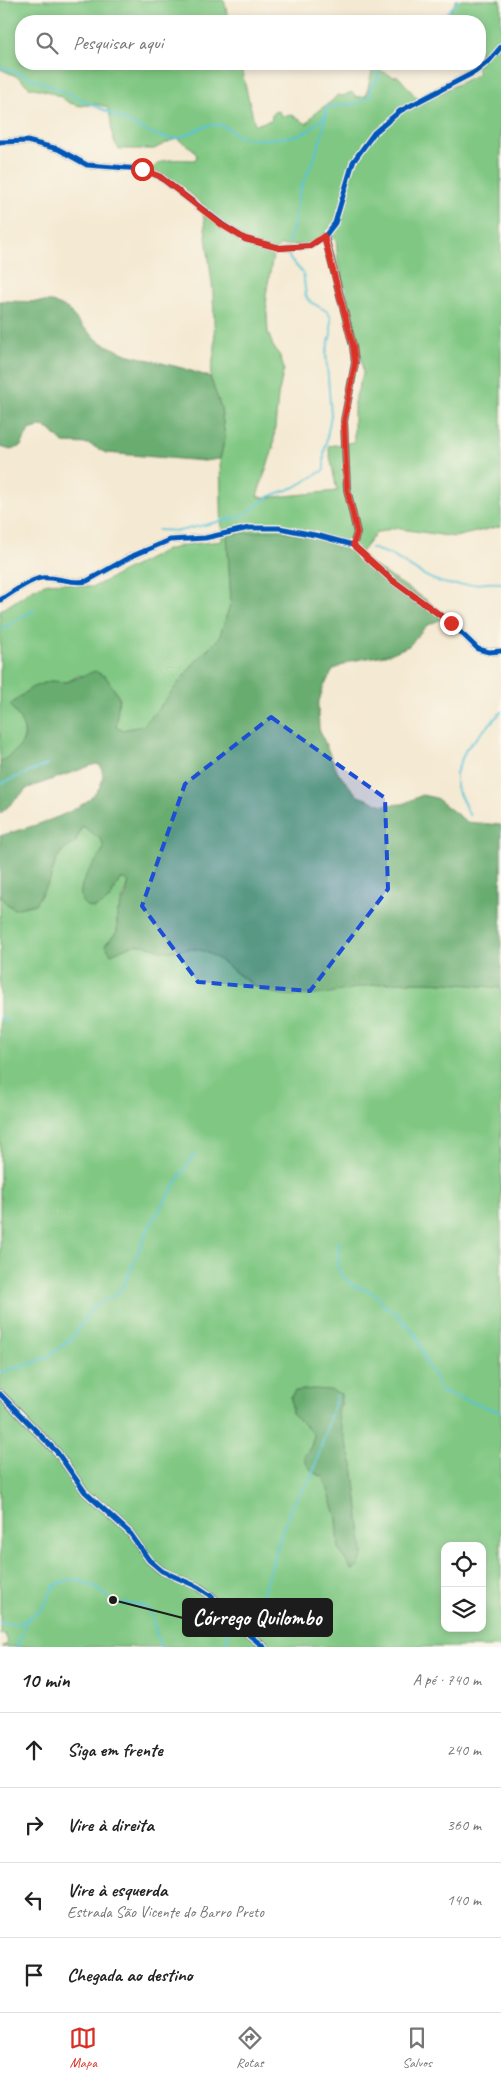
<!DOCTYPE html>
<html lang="pt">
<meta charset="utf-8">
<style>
body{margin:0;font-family:Caveat,sans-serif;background:#f2f2f2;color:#222}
.controls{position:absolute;right:15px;bottom:15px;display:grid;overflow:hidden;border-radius:10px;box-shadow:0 2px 8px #0003}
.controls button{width:45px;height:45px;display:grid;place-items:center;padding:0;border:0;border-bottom:1px solid #e0e0e0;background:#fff;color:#222;font:25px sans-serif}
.stop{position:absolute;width:15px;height:15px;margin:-11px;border:4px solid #d93025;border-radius:50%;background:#fff}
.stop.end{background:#d93025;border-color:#fff;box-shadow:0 1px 5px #0008}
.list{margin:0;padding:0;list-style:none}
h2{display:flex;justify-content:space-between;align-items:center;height:65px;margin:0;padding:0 20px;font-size:21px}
h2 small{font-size:16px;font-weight:400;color:#767676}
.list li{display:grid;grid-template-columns:32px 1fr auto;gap:15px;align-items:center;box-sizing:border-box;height:75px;padding:0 20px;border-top:1px solid #e0e0e0}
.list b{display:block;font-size:19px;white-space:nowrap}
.list p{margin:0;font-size:16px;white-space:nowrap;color:#767676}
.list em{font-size:16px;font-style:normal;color:#767676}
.icon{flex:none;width:28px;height:28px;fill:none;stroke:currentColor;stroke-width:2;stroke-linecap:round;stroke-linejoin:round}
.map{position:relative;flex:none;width:501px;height:1647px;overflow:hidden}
.search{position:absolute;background:#fff;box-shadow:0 2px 8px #0003;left:15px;right:15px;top:15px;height:55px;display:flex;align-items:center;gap:12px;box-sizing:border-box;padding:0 18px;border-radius:20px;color:#767676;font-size:19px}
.sheet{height:365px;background:#fff}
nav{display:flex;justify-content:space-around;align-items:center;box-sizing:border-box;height:70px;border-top:1px solid #e0e0e0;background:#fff;font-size:14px;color:#767676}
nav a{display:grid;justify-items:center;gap:2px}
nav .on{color:#d93025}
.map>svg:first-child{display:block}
.green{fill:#7fc782;stroke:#4e724f;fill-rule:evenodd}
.forest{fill:#67ac70;stroke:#426446}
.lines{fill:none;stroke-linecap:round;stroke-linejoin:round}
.stream{stroke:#5ac4d6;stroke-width:2}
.minor-casing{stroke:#68645c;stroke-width:8}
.tertiary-casing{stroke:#68645c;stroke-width:9}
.minor{stroke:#fff;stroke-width:5.5}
.tertiary{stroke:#fff;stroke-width:7}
.cycleway-casing{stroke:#fbf7ec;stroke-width:8}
.cycleway{stroke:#0057b8;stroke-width:5}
.route{stroke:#d93025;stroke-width:6}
.marked{fill:#1d4ed8;fill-opacity:0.2;stroke:#1d4ed8;stroke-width:4;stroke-dasharray:10 6;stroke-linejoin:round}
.leader{fill:none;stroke:#1c1c1c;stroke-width:2}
.callout-dot{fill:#1c1c1c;stroke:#fbf7ec;stroke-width:2}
.callout{fill:#1c1c1c;stroke:#1c1c1c;stroke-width:2}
.callout-label{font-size:22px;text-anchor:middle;font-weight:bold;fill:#fff}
</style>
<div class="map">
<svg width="501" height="1647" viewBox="0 0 501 1647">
<rect width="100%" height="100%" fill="#fbf7ec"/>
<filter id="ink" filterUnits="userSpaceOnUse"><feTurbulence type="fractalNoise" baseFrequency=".02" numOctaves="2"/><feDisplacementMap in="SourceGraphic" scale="10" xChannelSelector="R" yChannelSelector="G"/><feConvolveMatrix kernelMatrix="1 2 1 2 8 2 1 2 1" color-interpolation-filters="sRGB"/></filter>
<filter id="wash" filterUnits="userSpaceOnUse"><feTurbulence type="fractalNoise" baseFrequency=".0096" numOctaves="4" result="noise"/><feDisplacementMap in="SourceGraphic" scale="20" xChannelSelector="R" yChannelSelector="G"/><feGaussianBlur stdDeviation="1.12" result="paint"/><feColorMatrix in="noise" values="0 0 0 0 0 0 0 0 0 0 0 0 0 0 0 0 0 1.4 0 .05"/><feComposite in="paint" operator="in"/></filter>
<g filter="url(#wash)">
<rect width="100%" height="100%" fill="#f4e9d2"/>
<g class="green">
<path d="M 0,0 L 224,0 L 229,21 L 21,21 L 21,64 L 240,64 L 255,125 L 271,120 L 273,112 L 279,111 L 281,116 L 292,115 L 307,124 C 317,106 328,108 337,95 L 343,96 L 351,92 L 357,97 L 366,96 L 373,67 L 394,77 L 398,76 L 421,103 L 479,73 L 474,64 L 480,64 L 480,21 L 448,21 L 444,16 L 449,15 L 456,0 L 501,0 L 501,526 L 455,537 L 394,528 L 376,533 L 359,555 L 336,541 L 227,535 L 231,602 L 219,638 L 195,662 L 156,712 L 142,726 L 122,730 L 116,727 L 119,697 L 80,675 L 67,682 L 50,681 L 20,718 C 31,742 19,750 0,762 L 0,610 C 16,603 29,589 45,584 C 60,579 78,587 93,587 L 164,551 L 184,545 L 222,541 L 220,459 L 225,438 L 221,408 L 210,377 L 215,348 L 213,292 L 202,204 C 187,190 171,177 151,171 C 160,156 180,160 195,160 L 197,156 L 193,149 L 176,138 L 154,149 L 119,149 C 108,136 114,122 107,107 L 95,104 L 81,106 L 69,103 L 61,97 L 47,91 L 29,87 L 18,77 L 0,69 ZM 330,236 L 333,236 L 336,240 L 338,263 L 351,310 L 362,363 L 363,374 L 354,402 L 354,442 L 328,446 L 337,491 L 264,498 L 257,496 L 273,449 L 278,396 L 284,369 L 280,356 L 273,346 L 268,332 L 266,295 L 273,256 L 275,250 L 280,246 L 303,245 Z"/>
<path d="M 82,826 C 90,829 93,836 101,839 L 104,848 L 95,864 L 93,909 L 110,899 L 120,879 L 125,879 L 129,882 L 117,914 L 117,932 L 105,945 L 111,954 C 120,950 132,943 143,945 C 152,946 160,951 169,951 C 183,951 190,945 206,952 C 230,963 247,989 274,993 C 313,999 349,987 387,983 C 425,980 463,984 501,988 L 501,1647 L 2,1647 L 8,1643 L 5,1634 L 0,1635 L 0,893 L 6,903 L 14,909 L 35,904 L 50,880 L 56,860 L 62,851 L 75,843 ZM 295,1391 L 342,1403 L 338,1411 L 338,1417 L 353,1465 L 363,1554 L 352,1570 L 339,1550 L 337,1518 L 324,1477 L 314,1473 L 304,1456 L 311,1447 L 314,1435 L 292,1413 L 291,1396 ZM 445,1546 L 482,1546 L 482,1628 L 445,1628 Z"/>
</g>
<g class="forest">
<path d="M 0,301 L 52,302 L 68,309 L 81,325 L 100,342 L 126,354 L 182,368 L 210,377 L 221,408 L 225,438 L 220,459 L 204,461 L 106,453 L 89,444 L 63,443 L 50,430 L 43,426 L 29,430 L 21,446 L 11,450 L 0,447 Z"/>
<path d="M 275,530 L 336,541 L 428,601 L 446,617 L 426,626 L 409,646 L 390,654 L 351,661 L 333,670 L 323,688 L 318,705 L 319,729 L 338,773 L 358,796 L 383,805 L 403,804 L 422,795 L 436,798 L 467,822 L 501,825 L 501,988 C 463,984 425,980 387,983 C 350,987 308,1003 271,992 C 245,985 229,963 206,952 C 190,945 180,952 165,951 C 158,950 151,946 143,945 C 133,943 121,950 111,954 L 105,945 L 117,932 L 117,914 L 126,895 L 129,882 L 125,879 L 120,879 C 116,886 113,895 108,900 C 96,912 78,910 81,890 C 82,876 97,861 104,848 L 101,839 C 93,836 90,829 82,826 L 75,843 L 62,851 L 56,860 L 50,880 L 35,904 L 14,909 L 6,903 L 0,893 L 0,836 C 27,827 94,812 102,781 C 104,777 102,771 101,766 L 96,764 L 28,788 L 0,814 L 0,762 C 31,742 31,734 10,705 L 31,688 L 50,681 L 67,682 L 95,671 L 106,677 L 119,697 L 116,727 L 122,730 L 142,726 L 156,712 L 195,662 L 219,638 L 231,602 L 227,535 Z"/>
<path d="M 314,1389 L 330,1390 L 341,1394 C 342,1403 338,1408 338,1417 L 353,1465 L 363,1554 L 358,1568 L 352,1570 L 339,1550 L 337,1518 L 324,1477 C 313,1472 306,1468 304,1456 L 311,1447 L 314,1435 L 292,1413 L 291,1397 L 295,1391 Z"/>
</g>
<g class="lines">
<g class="stream">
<path d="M 435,21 L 444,16 L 459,0"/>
<path d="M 0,67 C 39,79 75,96 112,114 C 130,122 148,135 168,138 C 186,142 200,122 218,125 C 231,126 233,136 241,137 C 259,141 291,139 308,131 C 314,127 320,121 325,116"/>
<path d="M 288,243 L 292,233 L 299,192 L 316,154 L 323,131 L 327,107 L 358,103 L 370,96 L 370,88 L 380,76 L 370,69 L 370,64"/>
<path d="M 158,530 L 179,531 L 243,516 L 268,497 L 295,487 L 324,470 L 324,454 L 331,415 L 326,353 L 331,334 L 331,318 L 328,312 L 309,301 L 306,296 L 303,273 L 290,259 L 287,251"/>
<path d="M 371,548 C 377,550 383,552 389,554 C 408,564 426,580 448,584 C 466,588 481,581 501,583"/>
<path d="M 0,630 L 34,610"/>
<path d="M 0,784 L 48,764"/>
<path d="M 470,816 L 456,787 L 456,773 L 466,749 L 501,712"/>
<path d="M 0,1018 L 7,1021"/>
<path d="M 339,1242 L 338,1267 L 340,1273 L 352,1285 L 371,1292 L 379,1298 L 384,1306 L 395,1312 L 416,1335 L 428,1367 L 433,1373 L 441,1392 L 501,1412"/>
<path d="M 0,1372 L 28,1365 L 49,1356 L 74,1336 L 91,1309 L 115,1295 L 123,1287 L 149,1227 L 194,1154"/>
<path d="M 234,1616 L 261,1598 L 286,1520 L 293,1504 L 312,1476 L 337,1395"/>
<path d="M 0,1623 L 19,1624 L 43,1608 L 54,1586 L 64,1581 L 76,1579 L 96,1588 L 116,1603 L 137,1604 L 147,1608 L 152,1615 L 157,1637 L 161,1647"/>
<path d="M 17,1647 L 28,1617"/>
<path d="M 225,1647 L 231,1621"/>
</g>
</g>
</g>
<g filter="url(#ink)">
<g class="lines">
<g class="minor-casing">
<g id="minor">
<path d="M 0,142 L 27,141 L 58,149 L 87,165 L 141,169 L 159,176 L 223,225 L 245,239 L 280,248 L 310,246 L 325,236 L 335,223 L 353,162 L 374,133 L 400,111 L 475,72 L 489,61 L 501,47"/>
<path d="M 325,236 L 353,346 L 355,363 L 344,421 L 347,489 L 357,533 L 353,545"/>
<path d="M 0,600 C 10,594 31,579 41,578 C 57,576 72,585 87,581 L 130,557 L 170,540 L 205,538 L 249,528 L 279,528 L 320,536 L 353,545 L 392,580 L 451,623 L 478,649 L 489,652 L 501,651"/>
</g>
</g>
<g class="tertiary-casing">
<path id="tertiary" d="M 0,1394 L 57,1452 L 85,1492 L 130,1533 L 149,1560 L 162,1571 L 198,1587 L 210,1595 L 249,1635 L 264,1647"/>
</g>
<use href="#minor" class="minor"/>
<use href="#tertiary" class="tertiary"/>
<g class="cycleway-casing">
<g id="cycleway">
<path d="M 0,142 L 27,141 L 58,149 L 87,165 L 141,169 L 159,176 L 223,225 L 245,239 L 280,248 L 310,246 L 325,236 L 335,223 L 353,162 L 374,133 L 400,111 L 475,72 L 489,61 L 501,47"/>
<path d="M 0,600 C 10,594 31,579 41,578 C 57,576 72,585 87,581 L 130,557 L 170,540 L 205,538 L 249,528 L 279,528 L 320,536 L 353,545 L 392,580 L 451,623 L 478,649 L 489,652 L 501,651"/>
<path d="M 0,1394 L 57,1452 L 85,1492 L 130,1533 L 149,1560 L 162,1571 L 198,1587 L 210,1595 L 249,1635 L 264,1647"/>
</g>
</g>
<use href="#cycleway" class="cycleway"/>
</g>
</g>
<g class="lines" filter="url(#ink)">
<path class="route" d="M 142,169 L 159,176 L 222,225 L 245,239 L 280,248 L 310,246 L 324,236 L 353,346 L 355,363 L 344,421 L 347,489 L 357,533 L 353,545 L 392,580 L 451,623"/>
</g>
<path class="marked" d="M 271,717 L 385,798 L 388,889 L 310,991 L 198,982 L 142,906 L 185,784 Z"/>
<path class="leader" d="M113 1600L183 1618"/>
<circle class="callout-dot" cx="113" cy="1600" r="5"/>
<rect class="callout" x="183" y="1599" width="149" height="37" rx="5"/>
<g class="callout-label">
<text x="257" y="1625">Córrego Quilombo</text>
</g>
</svg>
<div class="controls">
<button><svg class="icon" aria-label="locate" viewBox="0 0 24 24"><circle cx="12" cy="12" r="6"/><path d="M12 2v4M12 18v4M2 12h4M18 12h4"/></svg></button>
<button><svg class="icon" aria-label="layers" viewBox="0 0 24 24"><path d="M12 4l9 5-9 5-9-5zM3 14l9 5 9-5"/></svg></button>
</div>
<div class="stop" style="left:142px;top:169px"></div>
<div class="stop end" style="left:451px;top:623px"></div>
<div class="search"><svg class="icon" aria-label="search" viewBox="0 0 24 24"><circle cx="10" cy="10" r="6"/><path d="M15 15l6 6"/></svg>Pesquisar aqui</div>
</div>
<section class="sheet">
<h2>10 min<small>A pé · 740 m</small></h2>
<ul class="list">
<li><svg class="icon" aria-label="ahead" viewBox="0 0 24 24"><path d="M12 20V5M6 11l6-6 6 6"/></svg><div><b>Siga em frente</b></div><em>240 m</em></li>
<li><svg class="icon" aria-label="right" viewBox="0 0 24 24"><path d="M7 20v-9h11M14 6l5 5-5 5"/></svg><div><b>Vire à direita</b></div><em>360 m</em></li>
<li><svg class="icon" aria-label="left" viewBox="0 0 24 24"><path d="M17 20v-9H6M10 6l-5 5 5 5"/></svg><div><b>Vire à esquerda</b><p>Estrada São Vicente do Barro Preto</p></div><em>140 m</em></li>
<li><svg class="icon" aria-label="arrive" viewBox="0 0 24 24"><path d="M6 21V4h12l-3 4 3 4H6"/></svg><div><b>Chegada ao destino</b></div></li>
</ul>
</section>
<nav>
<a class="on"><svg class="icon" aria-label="map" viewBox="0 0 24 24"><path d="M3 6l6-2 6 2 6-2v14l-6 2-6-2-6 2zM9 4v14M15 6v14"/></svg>Mapa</a>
<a><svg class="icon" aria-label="directions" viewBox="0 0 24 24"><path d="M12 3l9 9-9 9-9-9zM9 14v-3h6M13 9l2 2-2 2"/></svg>Rotas</a>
<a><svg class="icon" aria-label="saved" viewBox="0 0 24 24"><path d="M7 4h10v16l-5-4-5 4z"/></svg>Salvos</a>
</nav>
